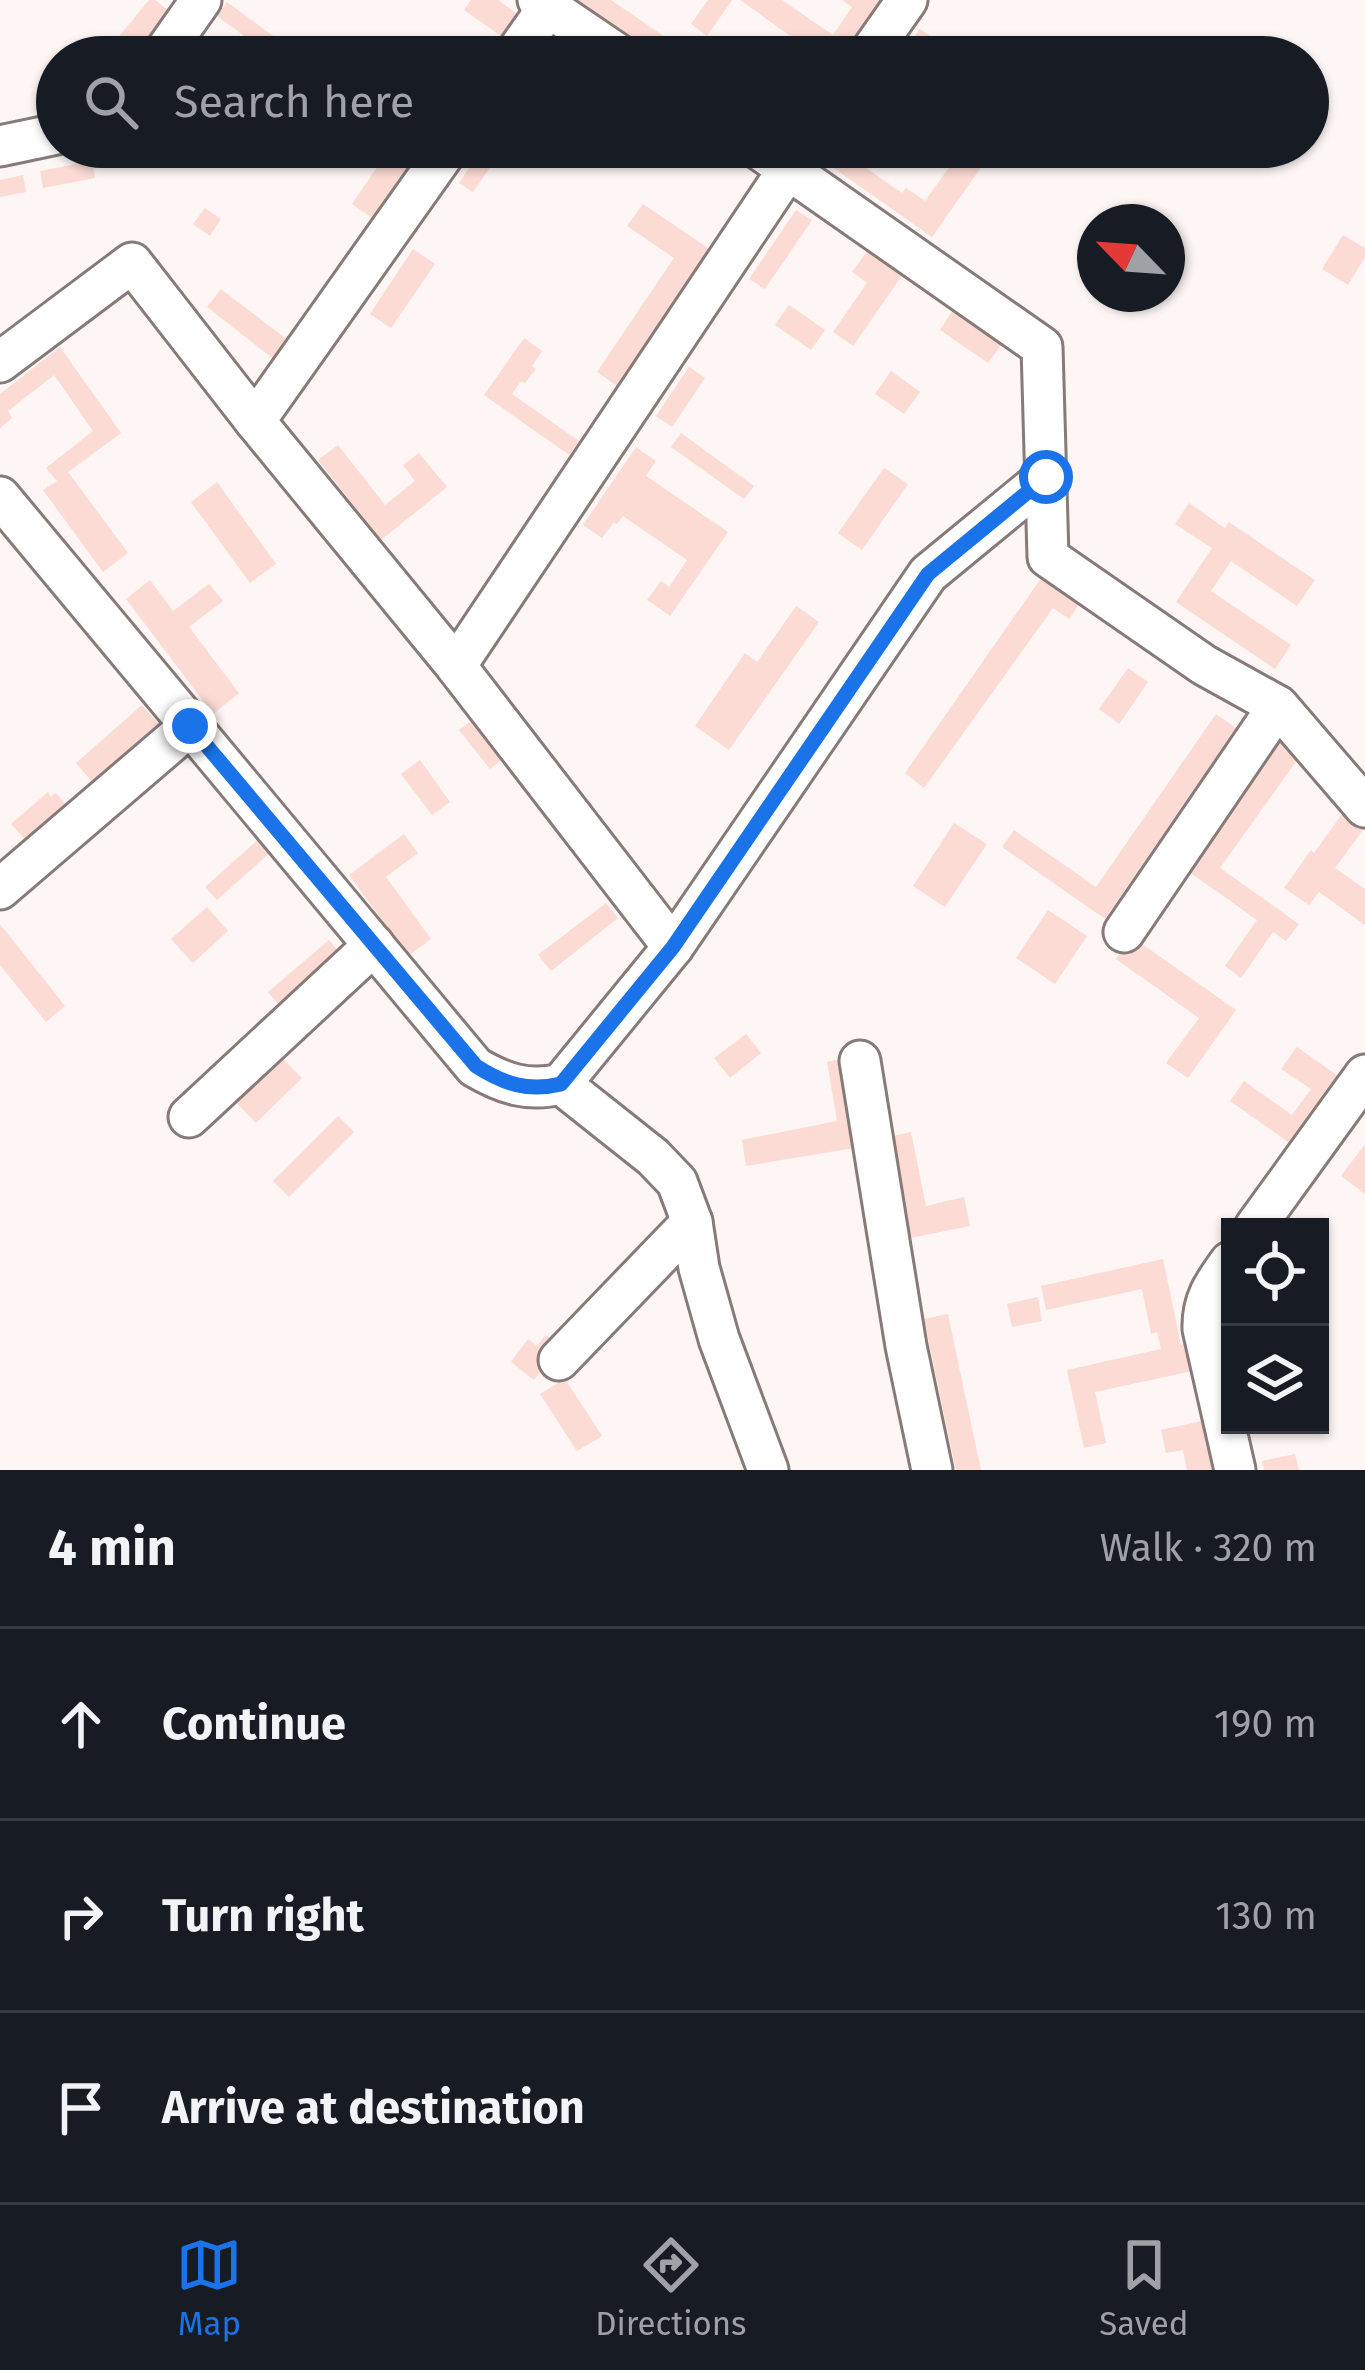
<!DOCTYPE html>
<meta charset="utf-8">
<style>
body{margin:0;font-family:"Fira Sans",sans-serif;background:#20242c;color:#f1f3f6}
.controls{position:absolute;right:36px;bottom:36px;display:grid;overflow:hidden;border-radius:0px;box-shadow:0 3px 9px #0004}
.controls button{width:108px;height:108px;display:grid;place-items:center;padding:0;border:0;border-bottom:3px solid #363941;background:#171b24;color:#f1f3f6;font:60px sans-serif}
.compass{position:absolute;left:1077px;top:204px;width:108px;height:108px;border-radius:50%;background:#171b24;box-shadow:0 3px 9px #0004;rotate:295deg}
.stop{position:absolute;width:36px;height:36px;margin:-27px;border:9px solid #1a73e8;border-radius:50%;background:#fff}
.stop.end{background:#1a73e8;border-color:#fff;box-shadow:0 3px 12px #0008}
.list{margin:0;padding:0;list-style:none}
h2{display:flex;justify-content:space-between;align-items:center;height:156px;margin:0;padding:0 48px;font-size:51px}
h2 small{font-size:39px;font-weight:400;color:#9ea1a6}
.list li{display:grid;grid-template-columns:78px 1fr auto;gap:36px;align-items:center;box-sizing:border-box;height:192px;padding:0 48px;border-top:3px solid #363941}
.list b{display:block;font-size:45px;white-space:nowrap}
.list em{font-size:39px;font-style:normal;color:#9ea1a6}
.icon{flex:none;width:66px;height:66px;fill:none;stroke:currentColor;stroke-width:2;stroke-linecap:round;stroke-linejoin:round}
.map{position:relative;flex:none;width:1365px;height:1470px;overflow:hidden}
.search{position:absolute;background:#171b24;box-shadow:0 3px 9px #0004;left:36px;right:36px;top:36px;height:132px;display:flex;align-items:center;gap:30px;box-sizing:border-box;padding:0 42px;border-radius:66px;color:#9ea1a6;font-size:45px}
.sheet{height:732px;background:#171b24}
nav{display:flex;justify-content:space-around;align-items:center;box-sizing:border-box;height:168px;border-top:3px solid #363941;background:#171b24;font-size:33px;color:#9ea1a6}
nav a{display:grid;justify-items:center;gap:6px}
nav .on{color:#1a73e8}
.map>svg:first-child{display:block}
.building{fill:#fbdbd3}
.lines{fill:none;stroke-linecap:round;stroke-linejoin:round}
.minor-casing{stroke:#867b78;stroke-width:45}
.minor{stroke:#fff;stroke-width:39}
.route{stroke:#1a73e8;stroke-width:15}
</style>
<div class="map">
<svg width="1365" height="1470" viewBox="0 0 1365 1470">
<rect width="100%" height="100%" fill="#fdf6f4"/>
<g class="building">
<path d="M 149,0 L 155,0 L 175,16 L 142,57 L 102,57 Z"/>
<path d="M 471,0 L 498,0 L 517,14 L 501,36 L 464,10 Z"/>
<path d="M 578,0 L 611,0 L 694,57 L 661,57 Z"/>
<path d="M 708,0 L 732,0 L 707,36 L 691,24 Z"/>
<path d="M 740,0 L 782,0 L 833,35 L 852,7 L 842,0 L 892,0 L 852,57 L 820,57 Z"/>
<path d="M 227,2 L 280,41 L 270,55 L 217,16 Z"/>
<path d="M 920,29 L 942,44 L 933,57 L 900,57 Z"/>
<path d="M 391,147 L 411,147 L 420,154 L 374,219 L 352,204 Z"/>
<path d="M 483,147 L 504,147 L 473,192 L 459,183 Z"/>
<path d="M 842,151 L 902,193 L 906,188 L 925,201 L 961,151 L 982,166 L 932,237 L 831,166 Z"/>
<path d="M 92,161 L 95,178 L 43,188 L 40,171 Z"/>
<path d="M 23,175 L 26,192 L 0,197 L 0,180 Z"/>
<path d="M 643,204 L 711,250 L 618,387 L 597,372 L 674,258 L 627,226 Z"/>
<path d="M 205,208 L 221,219 L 210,236 L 193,224 Z"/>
<path d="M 796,210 L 812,220 L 765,289 L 749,279 Z"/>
<path d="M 1343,235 L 1365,248 L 1365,257 L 1348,285 L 1322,269 Z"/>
<path d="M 413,249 L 435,264 L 391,328 L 370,314 Z"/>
<path d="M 868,250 L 903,274 L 853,346 L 833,332 L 867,283 L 852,272 Z"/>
<path d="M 221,289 L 289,341 L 275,360 L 207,307 Z"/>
<path d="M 789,305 L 825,330 L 811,350 L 775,325 Z"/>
<path d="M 955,307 L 1004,341 L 988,363 L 940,330 Z"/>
<path d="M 524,338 L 542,351 L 532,366 L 536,369 L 525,383 L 521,381 L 512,394 L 579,441 L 569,455 L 484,395 Z"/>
<path d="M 60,347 L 121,433 L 68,472 L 128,553 L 103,572 L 43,490 L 57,481 L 46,468 L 93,431 L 54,375 L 8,411 L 12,418 L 0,428 L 0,394 Z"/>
<path d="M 689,367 L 705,378 L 672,427 L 656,416 Z"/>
<path d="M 891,371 L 920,392 L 904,414 L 875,394 Z"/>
<path d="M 681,433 L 754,486 L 744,499 L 671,447 Z"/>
<path d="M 338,445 L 385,505 L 415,481 L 403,465 L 419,453 L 447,487 L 381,540 L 318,460 Z"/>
<path d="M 636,447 L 656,461 L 646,476 L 728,532 L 670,616 L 647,600 L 661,581 L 669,587 L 687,560 L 623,516 L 617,524 L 614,522 L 602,538 L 583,525 Z"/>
<path d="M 884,468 L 908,484 L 862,550 L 838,533 Z"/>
<path d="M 217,482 L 276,564 L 250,583 L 191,502 Z"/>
<path d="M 1189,503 L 1225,528 L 1229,522 L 1315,580 L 1297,606 L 1231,561 L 1211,591 L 1291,645 L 1275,669 L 1176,602 L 1212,548 L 1175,524 Z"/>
<path d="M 1046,571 L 1084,597 L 1069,619 L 1053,608 L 924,788 L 905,773 Z"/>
<path d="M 150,580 L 173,611 L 209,584 L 223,601 L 189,627 L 239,693 L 213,714 L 126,599 Z"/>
<path d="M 796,606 L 819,622 L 729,750 L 695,726 L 745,653 L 757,662 Z"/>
<path d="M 1128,668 L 1148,682 L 1119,724 L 1099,709 Z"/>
<path d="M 142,705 L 161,727 L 94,784 L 76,763 Z"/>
<path d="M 482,712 L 512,752 L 490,769 L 459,730 Z"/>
<path d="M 1216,714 L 1236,728 L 1105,919 L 1002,847 L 1014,830 L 1096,887 Z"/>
<path d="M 1279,742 L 1300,756 L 1220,868 L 1299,924 L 1286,941 L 1273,932 L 1241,978 L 1225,966 L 1257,920 L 1185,869 Z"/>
<path d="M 420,760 L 450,802 L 432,815 L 401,774 Z"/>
<path d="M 48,792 L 51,797 L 56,793 L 68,808 L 27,842 L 11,824 Z"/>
<path d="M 1345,810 L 1365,827 L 1335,868 L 1365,889 L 1365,925 L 1319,892 L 1309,905 L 1284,888 L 1311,850 L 1314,853 Z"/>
<path d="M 954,823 L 987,844 L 945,907 L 913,886 Z"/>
<path d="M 404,834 L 418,853 L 386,877 L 431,939 L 408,956 L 349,875 Z"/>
<path d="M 261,837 L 273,850 L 217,900 L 205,887 Z"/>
<path d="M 606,903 L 618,918 L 551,971 L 538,955 Z"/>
<path d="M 207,907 L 228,931 L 193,963 L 171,939 Z"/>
<path d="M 1048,910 L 1087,936 L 1055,984 L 1016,958 Z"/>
<path d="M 0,924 L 65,1006 L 46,1022 L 0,965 Z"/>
<path d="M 1132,937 L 1236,1010 L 1188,1078 L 1166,1063 L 1199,1018 L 1116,959 Z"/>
<path d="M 329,940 L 342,956 L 281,1008 L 268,992 Z"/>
<path d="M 746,1034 L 761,1053 L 730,1078 L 714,1058 Z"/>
<path d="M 1297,1047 L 1341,1078 L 1294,1146 L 1230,1101 L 1244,1081 L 1292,1115 L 1311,1089 L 1281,1069 Z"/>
<path d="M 277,1053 L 302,1078 L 256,1123 L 231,1097 Z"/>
<path d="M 852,1057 L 866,1146 L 746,1166 L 742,1140 L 837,1121 L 827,1062 Z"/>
<path d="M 338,1116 L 354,1132 L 289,1197 L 273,1181 Z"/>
<path d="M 911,1132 L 926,1206 L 964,1197 L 970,1226 L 905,1239 L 884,1138 Z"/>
<path d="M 1365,1144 L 1365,1194 L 1341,1176 Z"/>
<path d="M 1163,1259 L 1181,1345 L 1192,1343 L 1197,1370 L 1095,1392 L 1106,1443 L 1084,1448 L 1067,1370 L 1161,1349 L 1157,1332 L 1151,1334 L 1142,1289 L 1046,1310 L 1041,1286 Z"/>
<path d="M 1038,1297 L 1042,1321 L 1012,1327 L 1007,1304 Z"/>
<path d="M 948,1314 L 965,1395 L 981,1470 L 956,1470 L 941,1400 L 924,1319 Z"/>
<path d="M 546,1335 L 560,1346 L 534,1380 L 511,1362 L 528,1339 L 537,1346 Z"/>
<path d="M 565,1379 L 602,1436 L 577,1451 L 540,1394 Z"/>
<path d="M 1206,1420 L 1217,1470 L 1187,1470 L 1183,1450 L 1166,1453 L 1161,1430 Z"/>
<path d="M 1295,1454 L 1299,1470 L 1264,1470 L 1262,1461 Z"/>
</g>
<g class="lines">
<g class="minor-casing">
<g id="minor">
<path d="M 538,0 L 622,57"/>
<path d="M 161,57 L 201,0"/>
<path d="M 513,57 L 553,0"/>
<path d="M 867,57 L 907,0"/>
<path d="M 0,146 L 57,134"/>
<path d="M 756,147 L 1042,347 L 1048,557 L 1204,665 L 1278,706 L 1365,807"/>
<path d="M 0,362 L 132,263 L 255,421 L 456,666 L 673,947"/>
<path d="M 255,421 L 449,147"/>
<path d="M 0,497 L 475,1067 C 504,1084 528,1092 561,1084 L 673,947 L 928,574 L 1046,477"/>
<path d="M 456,666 L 803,147"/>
<path d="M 0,889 L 190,726"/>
<path d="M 1124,932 L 1278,706"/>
<path d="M 860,1061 L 906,1346 L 932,1470"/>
<path d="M 561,1084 L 653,1157 L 677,1182 L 692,1222 L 699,1268 L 719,1339 L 768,1470"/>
<path d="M 189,1117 L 374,945"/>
<path d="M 1255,1227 L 1365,1075"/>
<path d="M 1230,1262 C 1214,1284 1202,1300 1203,1329 L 1235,1470"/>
<path d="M 559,1360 L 692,1222"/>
</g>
</g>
<use href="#minor" class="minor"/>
</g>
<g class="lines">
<path class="route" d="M 190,726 L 476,1066 C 504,1084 528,1092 561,1084 L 673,947 L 928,574 L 1046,477"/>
</g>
</svg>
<div class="controls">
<button><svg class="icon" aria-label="locate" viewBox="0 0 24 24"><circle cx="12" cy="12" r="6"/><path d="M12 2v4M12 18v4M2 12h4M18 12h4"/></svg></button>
<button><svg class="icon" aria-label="layers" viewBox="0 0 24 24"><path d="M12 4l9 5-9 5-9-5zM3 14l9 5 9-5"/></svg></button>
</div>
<svg class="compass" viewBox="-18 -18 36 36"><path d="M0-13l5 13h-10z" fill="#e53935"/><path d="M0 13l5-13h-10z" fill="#9ea1a6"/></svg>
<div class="stop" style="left:1046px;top:477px"></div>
<div class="stop end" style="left:190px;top:726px"></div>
<div class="search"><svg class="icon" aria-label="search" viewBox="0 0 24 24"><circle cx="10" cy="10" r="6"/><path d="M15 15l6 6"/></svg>Search here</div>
</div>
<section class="sheet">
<h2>4 min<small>Walk · 320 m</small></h2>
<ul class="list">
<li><svg class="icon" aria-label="ahead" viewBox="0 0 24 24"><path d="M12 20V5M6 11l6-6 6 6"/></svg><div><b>Continue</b></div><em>190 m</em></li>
<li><svg class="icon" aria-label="right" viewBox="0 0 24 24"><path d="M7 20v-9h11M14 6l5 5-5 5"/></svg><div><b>Turn right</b></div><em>130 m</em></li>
<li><svg class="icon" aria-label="arrive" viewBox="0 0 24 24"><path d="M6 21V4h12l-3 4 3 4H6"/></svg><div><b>Arrive at destination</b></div></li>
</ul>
</section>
<nav>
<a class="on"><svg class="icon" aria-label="map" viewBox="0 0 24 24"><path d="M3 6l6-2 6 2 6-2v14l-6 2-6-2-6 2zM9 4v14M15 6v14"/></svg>Map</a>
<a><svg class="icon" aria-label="directions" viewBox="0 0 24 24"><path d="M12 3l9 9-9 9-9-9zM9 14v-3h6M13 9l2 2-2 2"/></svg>Directions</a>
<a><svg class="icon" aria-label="saved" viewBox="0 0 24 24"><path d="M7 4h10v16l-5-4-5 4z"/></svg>Saved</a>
</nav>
